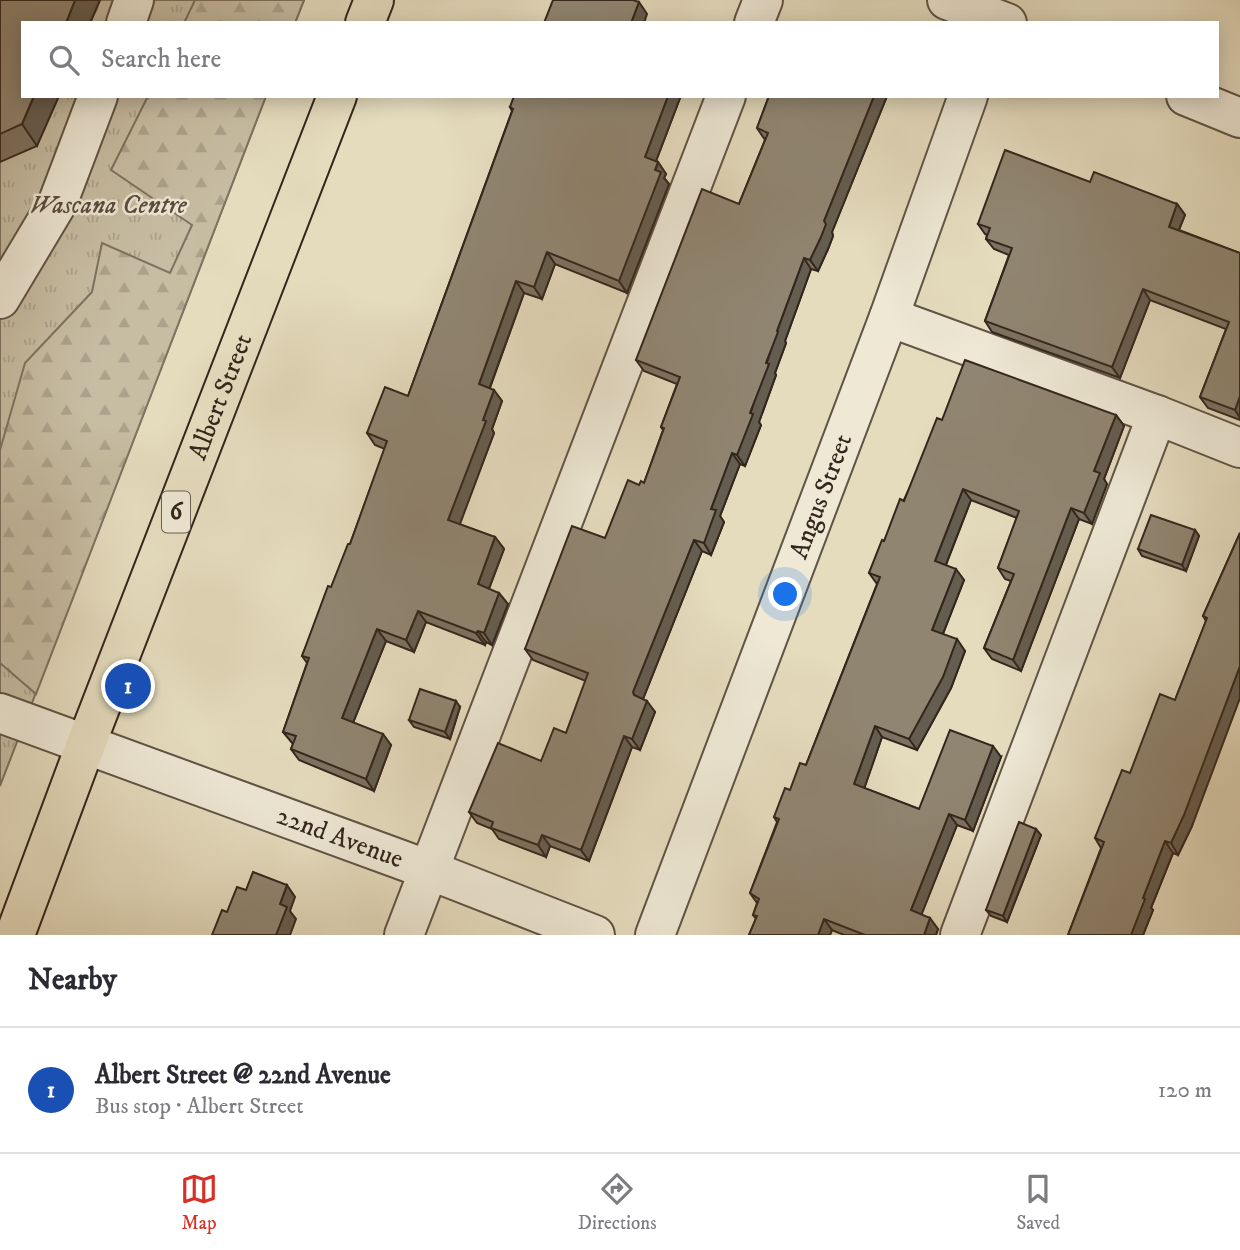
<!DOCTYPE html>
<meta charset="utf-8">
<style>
body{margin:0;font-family:"IM FELL DW Pica",serif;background:#f2f2f3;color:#2b2b33}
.you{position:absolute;left:786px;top:595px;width:24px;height:24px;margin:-18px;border:5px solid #fff;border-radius:50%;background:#1a73e8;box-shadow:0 0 0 10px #1a73e833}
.badge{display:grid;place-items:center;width:46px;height:46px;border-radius:50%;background:#d93025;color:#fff;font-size:23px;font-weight:700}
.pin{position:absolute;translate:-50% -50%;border:4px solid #fff;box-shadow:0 2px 7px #0006}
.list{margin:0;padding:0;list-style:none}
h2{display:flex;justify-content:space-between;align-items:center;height:91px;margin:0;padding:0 28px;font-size:30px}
h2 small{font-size:23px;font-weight:400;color:#7c7c81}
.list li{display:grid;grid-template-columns:46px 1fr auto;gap:21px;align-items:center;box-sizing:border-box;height:126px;padding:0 28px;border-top:2px solid #e1e1e2}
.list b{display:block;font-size:26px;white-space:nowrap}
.list p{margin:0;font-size:23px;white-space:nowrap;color:#7c7c81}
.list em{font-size:23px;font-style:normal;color:#7c7c81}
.icon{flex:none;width:38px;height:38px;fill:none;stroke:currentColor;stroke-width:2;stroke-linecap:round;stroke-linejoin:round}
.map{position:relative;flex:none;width:1240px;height:935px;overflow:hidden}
.search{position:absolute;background:#fff;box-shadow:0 4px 18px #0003;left:21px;right:21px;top:21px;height:77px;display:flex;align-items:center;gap:18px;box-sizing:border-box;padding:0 24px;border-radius:0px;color:#7c7c81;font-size:26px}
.sheet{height:217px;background:#fff}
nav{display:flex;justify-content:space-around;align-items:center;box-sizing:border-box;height:98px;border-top:2px solid #e1e1e2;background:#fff;font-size:19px;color:#7c7c81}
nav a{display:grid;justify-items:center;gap:4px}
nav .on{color:#d93025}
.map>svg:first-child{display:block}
.grass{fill:url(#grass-tufts);stroke:#7e7260;stroke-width:2}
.forest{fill:url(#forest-firs);stroke:#7e7260;stroke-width:2}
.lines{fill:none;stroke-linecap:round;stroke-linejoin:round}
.minor-casing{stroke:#605445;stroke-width:42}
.major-casing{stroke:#34261d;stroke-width:42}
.minor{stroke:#eee8d5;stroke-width:38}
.major{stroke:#e5dcbe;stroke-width:38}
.wall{fill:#7c7261;stroke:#34261d;stroke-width:2}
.shaded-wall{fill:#655d4f;stroke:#34261d;stroke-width:2}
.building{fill:#908571;stroke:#34261d;stroke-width:2}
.labels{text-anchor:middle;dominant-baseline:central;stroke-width:5;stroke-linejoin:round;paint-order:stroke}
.shield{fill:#eee8d5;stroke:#6c6054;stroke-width:2}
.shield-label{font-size:24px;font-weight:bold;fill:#34261d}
.park-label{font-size:26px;font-style:italic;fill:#594c3e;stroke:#eee8d5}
.street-label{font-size:26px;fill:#34261d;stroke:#eee8d5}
</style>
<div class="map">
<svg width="1240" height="935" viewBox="0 0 1240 935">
<defs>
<pattern id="grass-tufts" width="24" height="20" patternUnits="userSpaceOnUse" patternTransform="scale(1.75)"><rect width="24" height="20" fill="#c7bda3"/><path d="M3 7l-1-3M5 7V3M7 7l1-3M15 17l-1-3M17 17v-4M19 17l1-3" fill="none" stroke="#aca28c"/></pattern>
<pattern id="forest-firs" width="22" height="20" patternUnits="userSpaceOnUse" patternTransform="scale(1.75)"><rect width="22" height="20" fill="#c7bda3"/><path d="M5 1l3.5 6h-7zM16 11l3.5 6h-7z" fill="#aca28c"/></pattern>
</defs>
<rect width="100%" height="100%" fill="#e5dcbe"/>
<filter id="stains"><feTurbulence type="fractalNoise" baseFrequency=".00286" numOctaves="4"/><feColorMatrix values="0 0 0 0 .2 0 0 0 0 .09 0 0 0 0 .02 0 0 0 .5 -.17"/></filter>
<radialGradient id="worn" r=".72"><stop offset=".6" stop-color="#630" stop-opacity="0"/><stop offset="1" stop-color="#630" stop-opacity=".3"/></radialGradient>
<path class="grass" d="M 0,0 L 304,0 L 295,23 L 23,23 L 23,96 L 266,96 L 0,786 Z"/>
<g class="forest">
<path d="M 195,0 L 304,0 L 295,23 L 184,23 Z"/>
<path d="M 148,96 L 266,96 L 36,694 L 0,663 L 0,450 L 25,363 L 92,292 L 102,243 L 170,273 L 192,225 L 111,170 Z"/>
</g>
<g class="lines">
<g class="minor-casing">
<g id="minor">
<path d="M 947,0 L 1007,23"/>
<path d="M 126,23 L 134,0"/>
<path d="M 754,23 L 763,0"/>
<path d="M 1186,96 L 1240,118"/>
<path d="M 0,299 L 58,202 L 98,96"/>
<path d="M 889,317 L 1157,415 L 1240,448"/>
<path id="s1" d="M 0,713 L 429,870 L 595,935"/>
<path d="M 404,935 L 726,96"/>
<path id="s2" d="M 655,935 L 889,317 L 968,96"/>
<path d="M 960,935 L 1157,415"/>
</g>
</g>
<g class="major-casing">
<g id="major">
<path d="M 365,23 L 374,0"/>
<path id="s3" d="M 15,935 L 86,744 L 337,96"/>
</g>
</g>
<use href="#minor" class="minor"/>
<use href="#major" class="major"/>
</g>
<g class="wall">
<path d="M 0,0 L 100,0 L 90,23 L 23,23 L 37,146 L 0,162 Z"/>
<path d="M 769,96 L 887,96 L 832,232 L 833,236 L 828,249 L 818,271 L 811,269 L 785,341 L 786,343 L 775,373 L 776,375 L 759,422 L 761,425 L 745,466 L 740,464 L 720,516 L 724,522 L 711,555 L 702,551 L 643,699 L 655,712 L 640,750 L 632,747 L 589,861 L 550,846 L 546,857 L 499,839 L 492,829 L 477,823 L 469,812 L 541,761 L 566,733 L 586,681 L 533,660 L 525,649 L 605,538 L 639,485 L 644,483 L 663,430 L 661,427 L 677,384 L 644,371 L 636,360 L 739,204 L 765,140 L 757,128 Z"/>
<path d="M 680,98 L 656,161 L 658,162 L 666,174 L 664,178 L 669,184 L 627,293 L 555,264 L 542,299 L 524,293 L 490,388 L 502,401 L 492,429 L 494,433 L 459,524 L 495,537 L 504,549 L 489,589 L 508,604 L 492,645 L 486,642 L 485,645 L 426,622 L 414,652 L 386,641 L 353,723 L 391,745 L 374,791 L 299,760 L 291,749 L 293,744 L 283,732 L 307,663 L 302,656 L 350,544 L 385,449 L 375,445 L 367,433 L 408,396 L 512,111 L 510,107 Z"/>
<path d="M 1090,182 L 1177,204 L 1185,215 L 1179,230 L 1240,253 L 1240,420 L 1208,408 L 1200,397 L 1226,329 L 1150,300 L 1120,378 L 992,332 L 985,321 L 1009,255 L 994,249 L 986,239 L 987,235 L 985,234 L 978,224 Z"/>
<path d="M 1116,415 L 1124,426 L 1104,479 L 1107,484 L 1092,524 L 1079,519 L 1021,671 L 992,659 L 984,648 L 1011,581 L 1005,579 L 998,568 L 1017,518 L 971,500 L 946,565 L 964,580 L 943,634 L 965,651 L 951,688 L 917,750 L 882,737 L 864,788 L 919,809 L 1001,757 L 973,831 L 957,825 L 921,914 L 938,929 L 936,935 L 844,935 L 832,930 L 830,935 L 749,935 L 756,919 L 753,915 L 757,903 L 750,893 L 777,822 L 774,817 L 806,765 L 877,584 L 869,573 L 942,420 Z"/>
<path d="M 1195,530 L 1199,536 L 1186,571 L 1142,556 L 1138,549 Z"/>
<path d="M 1240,533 L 1192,826 L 1178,855 L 1173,853 L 1151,908 L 1153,910 L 1143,935 L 1068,935 L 1101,848 L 1095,838 L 1130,773 L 1175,700 L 1206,621 L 1203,616 Z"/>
<path d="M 460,707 L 450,739 L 414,727 L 409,720 Z"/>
<path d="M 1041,835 L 1007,922 L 991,916 L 986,910 Z"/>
</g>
<g class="shaded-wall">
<path d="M 75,0 L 100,0 L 90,23 L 66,23 Z"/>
<path d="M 639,2 L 647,14 L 644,23 L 631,23 Z"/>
<path d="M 34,96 L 59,96 L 37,146 L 22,124 Z"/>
<path d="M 668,96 L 679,96 L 680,98 L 653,169 L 645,157 Z"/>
<path d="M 874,96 L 887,96 L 832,232 L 833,236 L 828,249 L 818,271 L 810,260 L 824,221 Z"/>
<path d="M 658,162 L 666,174 L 664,178 L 669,184 L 627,293 L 619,281 Z"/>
<path d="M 1177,204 L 1185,215 L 1176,237 L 1169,227 Z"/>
<path d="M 547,252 L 555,264 L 542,299 L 534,287 Z"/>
<path d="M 804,258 L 811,269 L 785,341 L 786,343 L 775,373 L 776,375 L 759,422 L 761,425 L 745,466 L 737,455 L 777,331 Z"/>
<path d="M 516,281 L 524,293 L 487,395 L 479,384 Z"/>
<path d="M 1143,289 L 1150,300 L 1120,378 L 1112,367 Z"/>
<path d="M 494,390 L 502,401 L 492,429 L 494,433 L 457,532 L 448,520 L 483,420 Z"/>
<path d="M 1240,396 L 1240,418 L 1235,410 Z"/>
<path d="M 1116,415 L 1124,426 L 1104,479 L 1107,484 L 1092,524 L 1084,513 L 1094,471 Z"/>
<path d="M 732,453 L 740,464 L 720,516 L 724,522 L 711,555 L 704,543 L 711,509 Z"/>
<path d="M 963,489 L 971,500 L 943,572 L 935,561 Z"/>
<path d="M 1071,508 L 1079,519 L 1021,671 L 1013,660 Z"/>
<path d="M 1195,530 L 1199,536 L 1186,571 L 1182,565 Z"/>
<path d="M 495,537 L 504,549 L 486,596 L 478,584 Z"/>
<path d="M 694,540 L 702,551 L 641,704 L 634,695 L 633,692 Z"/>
<path d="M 956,569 L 964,580 L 940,641 L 932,630 Z"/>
<path d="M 499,593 L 508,604 L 492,645 L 484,633 Z"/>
<path d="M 418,611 L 426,622 L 414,652 L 406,640 Z"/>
<path d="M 377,629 L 386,641 L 350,730 L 342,718 Z"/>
<path d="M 478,631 L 486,642 L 485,645 L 476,633 Z"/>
<path d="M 957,639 L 965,651 L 951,688 L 917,750 L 909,739 Z"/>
<path d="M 1240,666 L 1240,698 L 1192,826 L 1178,855 L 1171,843 Z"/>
<path d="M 456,701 L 460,707 L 450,739 L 445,732 Z"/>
<path d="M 647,701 L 655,712 L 640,750 L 632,739 Z"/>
<path d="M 875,726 L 882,737 L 862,795 L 854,784 Z"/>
<path d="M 383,734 L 391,745 L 374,791 L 366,779 Z"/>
<path d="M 624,736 L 632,747 L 589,861 L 581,850 Z"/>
<path d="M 993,746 L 1001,757 L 973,831 L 965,820 Z"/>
<path d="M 949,814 L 957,825 L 919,921 L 911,910 Z"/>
<path d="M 1036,829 L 1041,835 L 1007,922 L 1003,916 Z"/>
<path d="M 542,835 L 550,846 L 546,857 L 538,845 Z"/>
<path d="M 1165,841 L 1173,853 L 1151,908 L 1153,910 L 1143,935 L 1131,935 L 1143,898 Z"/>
<path d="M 287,885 L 295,897 L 290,911 L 296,919 L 290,935 L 276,935 L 280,904 Z"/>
<path d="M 930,918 L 938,929 L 936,935 L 924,935 Z"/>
<path d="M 824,919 L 832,930 L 830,935 L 818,935 Z"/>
</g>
<g class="building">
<path d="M 0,0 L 75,0 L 66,23 L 23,23 L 23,96 L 34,96 L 22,124 L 0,134 Z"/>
<path d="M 553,0 L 633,0 L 639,2 L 631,23 L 544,23 Z"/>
<path d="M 514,96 L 668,96 L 645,157 L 658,162 L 655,170 L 661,172 L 619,281 L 547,252 L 534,287 L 516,281 L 479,384 L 494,390 L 483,420 L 486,421 L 448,520 L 495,537 L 478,584 L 499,593 L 484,633 L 478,631 L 476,633 L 418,611 L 406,640 L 377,629 L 342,718 L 383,734 L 366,779 L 291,749 L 296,736 L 283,732 L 309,658 L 302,656 L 328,586 L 331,587 L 348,544 L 350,544 L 387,441 L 367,433 L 385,387 L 408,396 L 513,109 L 510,107 Z"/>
<path d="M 769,96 L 874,96 L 824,221 L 826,224 L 821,237 L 810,260 L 804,258 L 777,331 L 778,332 L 766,363 L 769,364 L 750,413 L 753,414 L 737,455 L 732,453 L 711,509 L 716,510 L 704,543 L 694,540 L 633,692 L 634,695 L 647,701 L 632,739 L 624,736 L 581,850 L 542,835 L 538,845 L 491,828 L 493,822 L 469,812 L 498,743 L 541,761 L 554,728 L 566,733 L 588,673 L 525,649 L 572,526 L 605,538 L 628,480 L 639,485 L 641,481 L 644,483 L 664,428 L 661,427 L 680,377 L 636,360 L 702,189 L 739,204 L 768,133 L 757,128 Z"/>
<path d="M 1005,150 L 1090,182 L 1094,172 L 1177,204 L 1169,227 L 1240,253 L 1240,396 L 1235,410 L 1200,397 L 1229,322 L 1143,289 L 1112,367 L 985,321 L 1012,248 L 986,239 L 990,228 L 978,224 Z"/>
<path d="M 965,360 L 1116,415 L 1094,471 L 1100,473 L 1084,513 L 1071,508 L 1013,660 L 984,648 L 1014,574 L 998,568 L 1019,511 L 963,489 L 935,561 L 956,569 L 932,630 L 957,639 L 943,677 L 909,739 L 875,726 L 854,784 L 919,809 L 950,730 L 993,746 L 965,820 L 949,814 L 911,910 L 930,918 L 924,935 L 865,935 L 824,919 L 818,935 L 749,935 L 757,916 L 753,915 L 759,899 L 750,893 L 779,819 L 774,817 L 785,788 L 790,790 L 800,763 L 806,765 L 880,577 L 869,573 L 882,540 L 884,541 L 900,499 L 904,501 L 937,418 L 942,420 Z"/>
<path d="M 1151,515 L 1195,530 L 1182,565 L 1138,549 Z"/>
<path d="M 1240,533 L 1240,666 L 1184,815 L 1171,843 L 1165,841 L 1143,898 L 1145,899 L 1131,935 L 1068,935 L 1104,842 L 1095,838 L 1122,770 L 1130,773 L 1160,694 L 1175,700 L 1207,618 L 1203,616 Z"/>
<path d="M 420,689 L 456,701 L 445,732 L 409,720 Z"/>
<path d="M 1019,822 L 1036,829 L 1003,916 L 986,910 Z"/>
<path d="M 253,872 L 287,885 L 280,904 L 287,907 L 276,935 L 212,935 L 222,910 L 227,912 L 237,887 L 246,890 Z"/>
</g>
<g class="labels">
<rect class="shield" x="162" y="491.5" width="28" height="41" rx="5"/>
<g class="shield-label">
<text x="176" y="512">6</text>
</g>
<g class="park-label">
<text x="108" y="205">Wascana Centre</text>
</g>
<g class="street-label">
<text stroke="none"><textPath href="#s3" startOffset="576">Albert Street</textPath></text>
<text stroke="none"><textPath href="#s2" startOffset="469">Angus Street</textPath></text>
<text stroke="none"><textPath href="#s1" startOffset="362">22nd Avenue</textPath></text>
</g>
</g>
<rect width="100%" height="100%" filter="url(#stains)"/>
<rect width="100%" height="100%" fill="url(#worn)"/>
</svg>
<div class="you"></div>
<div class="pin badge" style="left:128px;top:686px;background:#1a4fb4">1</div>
<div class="search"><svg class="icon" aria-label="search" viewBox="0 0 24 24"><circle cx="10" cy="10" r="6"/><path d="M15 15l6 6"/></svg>Search here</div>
</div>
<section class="sheet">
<h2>Nearby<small></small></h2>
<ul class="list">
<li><span class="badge" style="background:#1a4fb4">1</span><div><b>Albert Street @ 22nd Avenue</b><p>Bus stop · Albert Street</p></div><em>120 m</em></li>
</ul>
</section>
<nav>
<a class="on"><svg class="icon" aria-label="map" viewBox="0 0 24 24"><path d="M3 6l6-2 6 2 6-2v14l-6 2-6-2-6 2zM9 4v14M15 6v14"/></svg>Map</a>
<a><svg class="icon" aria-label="directions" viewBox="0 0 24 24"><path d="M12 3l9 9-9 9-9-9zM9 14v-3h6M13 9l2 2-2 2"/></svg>Directions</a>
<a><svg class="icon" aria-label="saved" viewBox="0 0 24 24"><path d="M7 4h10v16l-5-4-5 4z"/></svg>Saved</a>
</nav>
